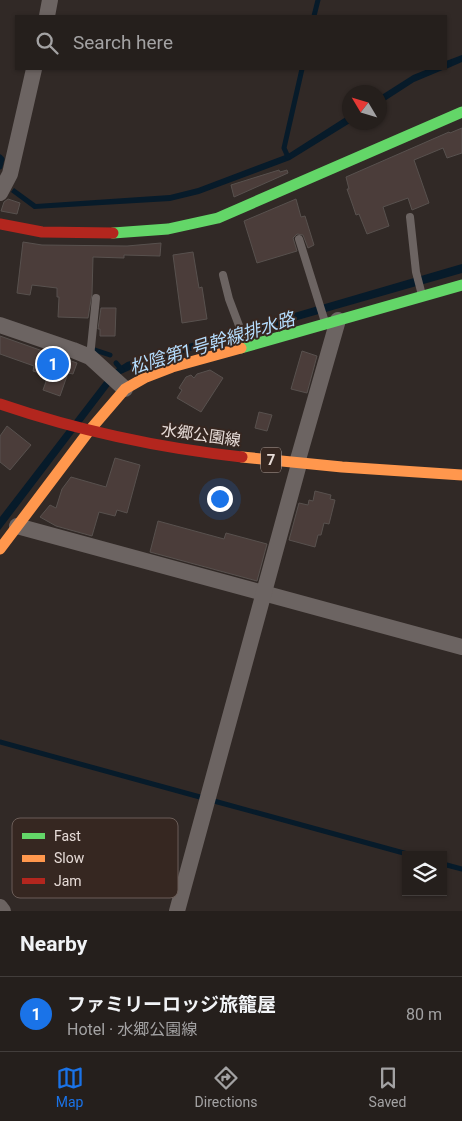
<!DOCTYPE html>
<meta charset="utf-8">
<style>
body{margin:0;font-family:Roboto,"Noto Sans JP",sans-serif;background:#2d2725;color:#f1f3f6}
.controls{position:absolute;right:15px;bottom:15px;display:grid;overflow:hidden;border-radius:0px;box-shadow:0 1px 4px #0004}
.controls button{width:45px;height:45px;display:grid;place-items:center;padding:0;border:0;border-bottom:1px solid #423d3b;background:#251f1c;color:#f1f3f6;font:25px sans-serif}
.compass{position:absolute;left:342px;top:85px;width:45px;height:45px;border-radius:50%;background:#251f1c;box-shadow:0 1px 4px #0004;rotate:308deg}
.you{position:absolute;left:219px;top:498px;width:18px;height:18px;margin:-12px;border:4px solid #fff;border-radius:50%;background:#1a73e8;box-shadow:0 0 0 8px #1a73e833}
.badge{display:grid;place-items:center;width:32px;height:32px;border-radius:50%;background:#1a73e8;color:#fff;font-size:16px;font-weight:700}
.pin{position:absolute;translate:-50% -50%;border:2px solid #fff;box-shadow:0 1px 5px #0006}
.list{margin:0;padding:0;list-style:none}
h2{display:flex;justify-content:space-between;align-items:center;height:65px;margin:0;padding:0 20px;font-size:21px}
h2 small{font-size:16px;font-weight:400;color:#a3a2a3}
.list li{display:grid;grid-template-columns:32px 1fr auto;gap:15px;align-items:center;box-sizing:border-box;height:75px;padding:0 20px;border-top:1px solid #423d3b}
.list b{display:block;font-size:19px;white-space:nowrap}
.list p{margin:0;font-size:16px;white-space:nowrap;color:#a3a2a3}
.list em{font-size:16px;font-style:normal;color:#a3a2a3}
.icon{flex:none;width:28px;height:28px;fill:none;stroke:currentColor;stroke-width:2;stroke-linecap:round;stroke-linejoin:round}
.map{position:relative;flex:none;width:462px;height:911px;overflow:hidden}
.search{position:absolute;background:#251f1c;box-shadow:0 1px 4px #0004;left:15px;right:15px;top:15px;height:55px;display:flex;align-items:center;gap:12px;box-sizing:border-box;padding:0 18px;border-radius:0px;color:#a3a2a3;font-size:19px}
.sheet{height:140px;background:#251f1c}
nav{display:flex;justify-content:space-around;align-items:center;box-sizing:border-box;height:70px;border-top:1px solid #423d3b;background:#251f1c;font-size:14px;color:#a3a2a3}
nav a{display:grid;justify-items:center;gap:2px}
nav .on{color:#1a73e8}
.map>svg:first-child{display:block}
.water{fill:#071b2a}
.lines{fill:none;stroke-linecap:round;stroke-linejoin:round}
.stream{stroke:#071b2a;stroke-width:5}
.building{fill:#4b3d3a;stroke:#58514e}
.lane{stroke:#6c6462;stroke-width:8}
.street{stroke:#6c6462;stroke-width:16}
.fast{stroke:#63d668;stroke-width:11}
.slow{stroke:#ff974d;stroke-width:11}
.jam{stroke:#b3261e;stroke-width:11}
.labels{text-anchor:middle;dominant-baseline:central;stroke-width:4;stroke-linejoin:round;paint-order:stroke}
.shield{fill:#362721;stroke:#b2a6a1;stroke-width:1}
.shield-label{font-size:15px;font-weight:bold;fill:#e7dcd8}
.street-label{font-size:16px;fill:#e7dcd8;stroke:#362721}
.water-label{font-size:18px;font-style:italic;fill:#b4dcfd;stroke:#362721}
.key{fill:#362721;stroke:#6b5d58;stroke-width:1}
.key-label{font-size:14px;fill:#e7dcd8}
</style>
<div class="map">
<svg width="462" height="911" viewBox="0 0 462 911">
<rect width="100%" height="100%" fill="#312926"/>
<g class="water">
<path d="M 462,55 L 462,62 L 446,69 L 446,61 Z"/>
<path d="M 428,69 L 445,69 L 414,82 L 380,104 L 380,96 L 413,75 Z"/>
<path d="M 349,115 L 350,123 L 290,160 L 199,194 L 170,201 L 34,209 L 11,192 L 14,188 L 36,204 L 170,195 L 198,188 L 288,154 Z"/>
<path d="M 462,264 L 462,273 L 141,365 L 121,374 L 111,384 L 0,530 L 0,517 L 106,379 L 113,371 L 127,362 Z"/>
</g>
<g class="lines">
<g class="stream">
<path d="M 314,16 L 318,0"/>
<path d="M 0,157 L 2,159 L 0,167"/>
<path d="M 288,157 L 284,148 L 302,69"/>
<path d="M 95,350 L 110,355"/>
<path d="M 116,363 L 122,370"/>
<path d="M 0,742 L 200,797"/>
<path d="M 214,801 L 411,855"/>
<path d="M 443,864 L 462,869"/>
</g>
</g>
<g class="building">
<path d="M 462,128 L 462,153 L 447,158 L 443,148 L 414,160 L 429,203 L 412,210 L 408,198 L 383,207 L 389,226 L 367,234 L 359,214 L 356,215 L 353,206 L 347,189 L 349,189 L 346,177 L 449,132 L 450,133 Z"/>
<path d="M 279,170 L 280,172 L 287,170 L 288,173 L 234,197 L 231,185 Z"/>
<path d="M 8,199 L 20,203 L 17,214 L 1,211 L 4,202 Z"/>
<path d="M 296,199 L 301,217 L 305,216 L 314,245 L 308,248 L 303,235 L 297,234 L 293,238 L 297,251 L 257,263 L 244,221 Z"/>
<path d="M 23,242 L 42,245 L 127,246 L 161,243 L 160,256 L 124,255 L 124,258 L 93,257 L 92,294 L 88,318 L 58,317 L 59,297 L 57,297 L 57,288 L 32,285 L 30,295 L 17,293 Z"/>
<path d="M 193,252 L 199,288 L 202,287 L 207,319 L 182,323 L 173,255 Z"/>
<path d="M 101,308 L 116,308 L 115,336 L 100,336 L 100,329 L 98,329 Z"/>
<path d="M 0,336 L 77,363 L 73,374 L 68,373 L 60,396 L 43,390 L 48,376 L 33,371 L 34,366 L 0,354 Z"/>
<path d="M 302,351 L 317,356 L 307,393 L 291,389 Z"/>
<path d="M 210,370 L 223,378 L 201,412 L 177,398 L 182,390 L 179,388 L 186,377 L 191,375 L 194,378 L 197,374 Z"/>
<path d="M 259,412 L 272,415 L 267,431 L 255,428 Z"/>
<path d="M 7,426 L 31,445 L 10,470 L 0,462 L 0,436 Z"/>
<path d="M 115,458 L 140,465 L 127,513 L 117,510 L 115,516 L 99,512 L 92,536 L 56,526 L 40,517 L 50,505 L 56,508 L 62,489 L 71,477 L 106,487 Z"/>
<path d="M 315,491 L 331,495 L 330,499 L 335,500 L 329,524 L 324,523 L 321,535 L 318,535 L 315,547 L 289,540 L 299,503 L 308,505 L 309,500 L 313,501 Z"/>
<path d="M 158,521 L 224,539 L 226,533 L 267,544 L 257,581 L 150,552 Z"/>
</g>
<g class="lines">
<g class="lane">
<path d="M 410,217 L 416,272 L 422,295"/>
<path d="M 299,239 L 325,322"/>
<path d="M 223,275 L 229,299 L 246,344"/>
<path d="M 90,357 L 96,298"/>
</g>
<g class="street">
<path d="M 47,16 L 50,0"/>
<path d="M 0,193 L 10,174 L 34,69"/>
<path d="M 0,325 L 73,350 L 90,357 L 125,389"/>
<path d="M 297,463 L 338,320"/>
<path d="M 17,526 L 462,647"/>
<path d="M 0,907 L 3,911"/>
<path d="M 177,911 L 299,464"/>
</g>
<g class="fast">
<path d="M 113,233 L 168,229 L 218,218 L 462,112"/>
<path d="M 241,348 L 462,285"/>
</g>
<g class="slow">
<path d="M 242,457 L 342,467 L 462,475"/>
<path d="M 0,549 L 89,431 L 125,389 L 146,377 L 172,367 L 241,348"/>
</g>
<g class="jam">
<path d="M 0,224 L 42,232 L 113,233"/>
<path d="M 0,404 C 79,431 159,448 242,457"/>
</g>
</g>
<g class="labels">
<rect class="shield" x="261" y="447.5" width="20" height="25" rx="4"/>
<g class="shield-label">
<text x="271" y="460">7</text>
</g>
<g class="street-label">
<text transform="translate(201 435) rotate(8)">水郷公園線</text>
</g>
<g class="water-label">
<text transform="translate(212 343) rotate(-17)">松陰第1号幹線排水路</text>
</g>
</g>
<rect x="12" y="818" width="166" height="80" rx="8" class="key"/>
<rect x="22" y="833" width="23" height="6" fill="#63d668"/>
<rect x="22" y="855" width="23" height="7" fill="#ff974d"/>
<rect x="22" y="878" width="23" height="6" fill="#b3261e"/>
<g class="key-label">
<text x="54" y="841">Fast</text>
<text x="54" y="863">Slow</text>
<text x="54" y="886">Jam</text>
</g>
</svg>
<div class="controls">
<button><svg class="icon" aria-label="layers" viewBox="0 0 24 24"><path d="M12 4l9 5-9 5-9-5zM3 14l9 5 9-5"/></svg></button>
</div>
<svg class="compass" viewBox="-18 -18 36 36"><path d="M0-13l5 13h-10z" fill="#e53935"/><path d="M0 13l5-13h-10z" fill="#a3a2a3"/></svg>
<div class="you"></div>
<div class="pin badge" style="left:53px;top:364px">1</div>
<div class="search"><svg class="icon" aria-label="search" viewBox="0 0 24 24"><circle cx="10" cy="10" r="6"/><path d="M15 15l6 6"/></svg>Search here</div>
</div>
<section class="sheet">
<h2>Nearby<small></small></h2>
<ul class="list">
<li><span class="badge">1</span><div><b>ファミリーロッジ旅籠屋</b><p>Hotel · 水郷公園線</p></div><em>80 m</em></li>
</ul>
</section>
<nav>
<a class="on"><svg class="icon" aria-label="map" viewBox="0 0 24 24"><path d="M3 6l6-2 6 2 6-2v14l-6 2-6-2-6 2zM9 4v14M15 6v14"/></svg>Map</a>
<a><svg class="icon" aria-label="directions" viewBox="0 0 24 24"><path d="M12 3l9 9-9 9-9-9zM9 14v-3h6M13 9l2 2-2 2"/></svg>Directions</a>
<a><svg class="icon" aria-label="saved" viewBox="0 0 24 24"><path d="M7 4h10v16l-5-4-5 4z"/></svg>Saved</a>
</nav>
